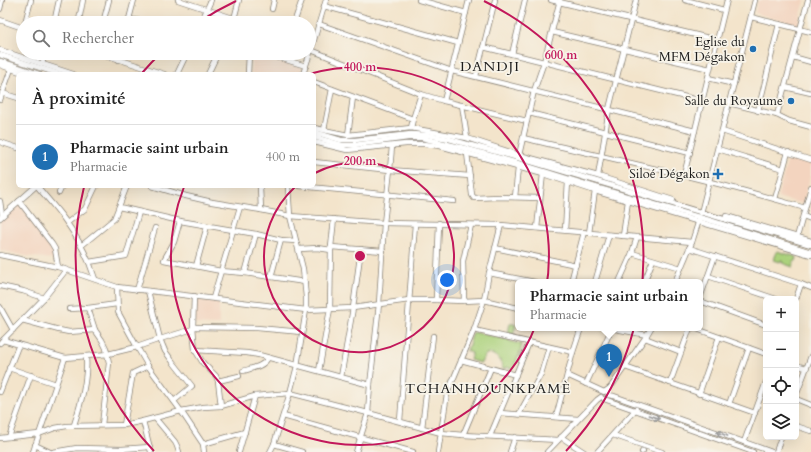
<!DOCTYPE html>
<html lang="fr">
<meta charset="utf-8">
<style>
body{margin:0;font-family:Cardo,serif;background:#f2f2f2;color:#222}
.controls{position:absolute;right:12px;bottom:12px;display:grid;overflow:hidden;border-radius:6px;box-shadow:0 4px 16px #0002}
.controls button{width:36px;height:36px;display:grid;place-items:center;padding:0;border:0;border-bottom:1px solid #e0e0e0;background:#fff;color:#222;font:20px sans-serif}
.you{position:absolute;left:447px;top:280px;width:14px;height:14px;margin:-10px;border:3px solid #fff;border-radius:50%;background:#1a73e8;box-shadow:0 0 0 6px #1a73e833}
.badge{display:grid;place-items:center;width:26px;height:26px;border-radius:50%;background:#1f6fb2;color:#fff;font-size:13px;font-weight:700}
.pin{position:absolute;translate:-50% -33px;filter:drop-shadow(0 1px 2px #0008)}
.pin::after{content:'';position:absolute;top:21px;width:14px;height:12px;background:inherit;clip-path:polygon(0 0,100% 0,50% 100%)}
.popup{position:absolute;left:515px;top:279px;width:188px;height:52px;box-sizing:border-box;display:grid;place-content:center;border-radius:6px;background:#fff;filter:drop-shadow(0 1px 3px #0005);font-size:13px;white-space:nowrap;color:#767676}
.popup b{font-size:15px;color:#222}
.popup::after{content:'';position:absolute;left:50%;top:100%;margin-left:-8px;border:8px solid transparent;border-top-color:#fff}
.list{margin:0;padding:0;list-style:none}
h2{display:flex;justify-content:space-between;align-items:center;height:52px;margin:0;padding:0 16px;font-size:17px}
h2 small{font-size:13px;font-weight:400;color:#767676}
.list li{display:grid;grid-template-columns:26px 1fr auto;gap:12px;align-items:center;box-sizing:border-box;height:64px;padding:0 16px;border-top:1px solid #e0e0e0}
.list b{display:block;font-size:15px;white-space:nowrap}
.list p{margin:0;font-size:13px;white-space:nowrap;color:#767676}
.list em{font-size:13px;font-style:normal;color:#767676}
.icon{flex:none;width:22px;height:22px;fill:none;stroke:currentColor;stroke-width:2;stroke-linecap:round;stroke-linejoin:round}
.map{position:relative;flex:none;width:811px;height:452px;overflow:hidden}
.search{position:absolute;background:#fff;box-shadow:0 4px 16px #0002;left:16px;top:16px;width:300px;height:44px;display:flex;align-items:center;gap:10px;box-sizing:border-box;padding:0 14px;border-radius:22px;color:#767676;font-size:15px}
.panel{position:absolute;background:#fff;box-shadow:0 4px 16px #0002;left:16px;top:72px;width:300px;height:116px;border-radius:6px}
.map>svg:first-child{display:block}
.built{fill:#f3d4bf}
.green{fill:#abd17b;stroke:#64764c}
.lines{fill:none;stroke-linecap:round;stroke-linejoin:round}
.minor-casing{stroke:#888074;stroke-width:6}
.minor{stroke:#fff;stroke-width:4.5}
.oneway{stroke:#999}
.ring{fill:none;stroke:#c2185b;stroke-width:2}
.poi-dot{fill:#1f6fb2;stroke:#f7f3e8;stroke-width:1.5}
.labels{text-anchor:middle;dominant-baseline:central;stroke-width:3.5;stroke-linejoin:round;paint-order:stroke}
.poi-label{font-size:13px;fill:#1c1c1c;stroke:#f7f3e8;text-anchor:end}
.neighbourhood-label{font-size:14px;letter-spacing:1px;fill:#1c1c1c;stroke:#f7f3e8}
.centre{fill:#c2185b;stroke:#f7f3e8;stroke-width:2}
.ring-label{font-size:12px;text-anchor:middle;font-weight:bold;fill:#c2185b;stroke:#f7f3e8;stroke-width:3.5;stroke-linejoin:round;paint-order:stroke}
</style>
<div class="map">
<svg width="811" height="452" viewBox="0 0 811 452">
<rect width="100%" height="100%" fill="#f7f3e8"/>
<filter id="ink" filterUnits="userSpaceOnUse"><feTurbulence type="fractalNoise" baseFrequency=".025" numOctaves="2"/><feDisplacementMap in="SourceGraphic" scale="8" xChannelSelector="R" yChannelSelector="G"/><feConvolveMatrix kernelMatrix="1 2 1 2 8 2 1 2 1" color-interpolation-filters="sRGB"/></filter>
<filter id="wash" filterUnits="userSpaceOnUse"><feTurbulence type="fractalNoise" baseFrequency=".012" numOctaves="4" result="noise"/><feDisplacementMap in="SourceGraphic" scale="16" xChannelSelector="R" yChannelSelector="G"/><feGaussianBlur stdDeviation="0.9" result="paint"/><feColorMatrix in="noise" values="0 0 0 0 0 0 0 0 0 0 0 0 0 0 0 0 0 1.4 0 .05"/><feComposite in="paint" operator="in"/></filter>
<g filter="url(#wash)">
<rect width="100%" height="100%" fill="#f3e4cb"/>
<g class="built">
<path d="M 758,0 L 805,0 L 798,25 L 755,13 Z"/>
<path d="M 252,53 L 257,53 L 302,67 L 300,74 L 251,74 Z"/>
<path d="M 789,156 L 811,163 L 811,173 L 803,204 L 777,197 Z"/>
<path d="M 19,202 L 50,244 L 52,248 L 54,258 L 53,259 L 26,256 L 0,250 L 0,219 Z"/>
<path d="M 196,299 L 219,302 L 219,325 L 195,324 Z"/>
</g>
<g class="green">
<path d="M 777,251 L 797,257 L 796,261 L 793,261 L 793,262 L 794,263 L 793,267 L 782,263 L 783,260 L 781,260 L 780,262 L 774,260 Z"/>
<path d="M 510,323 L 516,325 L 513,335 L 508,334 Z"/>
<path d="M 473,332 L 510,340 L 509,341 L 521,344 L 521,350 L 513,369 L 506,367 L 505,369 L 502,368 C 502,360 497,356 489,353 L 485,355 L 481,363 L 470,360 L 472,353 L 467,351 Z"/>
</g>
</g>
<g filter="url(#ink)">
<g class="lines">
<g class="minor-casing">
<g id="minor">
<path d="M 178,0 L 248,23"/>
<path d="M 419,0 L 466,13"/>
<path d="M 551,0 L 717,40"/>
<path d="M 685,0 L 724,10"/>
<path d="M 324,6 L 458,43"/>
<path d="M 0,9 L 2,0"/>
<path d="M 272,9 L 274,0"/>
<path d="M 751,17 L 811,32"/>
<path d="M 129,19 L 150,23"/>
<path d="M 234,19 L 239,0"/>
<path d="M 0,20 L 23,28"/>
<path d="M 79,20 L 83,0"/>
<path d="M 25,23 L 31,0"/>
<path d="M 54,23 L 59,0"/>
<path d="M 103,23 L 109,0"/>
<path d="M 128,23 L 134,0"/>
<path d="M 201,23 L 211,0"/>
<path d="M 294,23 L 302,0"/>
<path d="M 319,24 L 452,71 L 695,131"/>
<path d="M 552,32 L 710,69"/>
<path d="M 483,47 L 702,101"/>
<path d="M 0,50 L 73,74"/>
<path d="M 311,50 L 421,94 L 444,101 L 527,121"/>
<path d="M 99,53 L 164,74"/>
<path d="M 174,53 L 185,57"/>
<path d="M 263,53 L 306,66"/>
<path d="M 512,54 L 525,0"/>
<path d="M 0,55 L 59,74"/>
<path d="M 793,57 L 811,62"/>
<path d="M 119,60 L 121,53"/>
<path d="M 0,61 L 39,74"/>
<path d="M 42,64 L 45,53"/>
<path d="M 0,65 L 26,74"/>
<path d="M 177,74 L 187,53"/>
<path d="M 208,74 L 218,53"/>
<path d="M 248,74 L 249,53"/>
<path d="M 303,74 L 311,50 L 326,0"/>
<path d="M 476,76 L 495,0"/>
<path d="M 708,78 L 734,84"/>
<path d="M 314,82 L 413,119"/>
<path d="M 785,87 L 811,93"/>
<path d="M 2,93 L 18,98"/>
<path d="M 0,100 L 11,69"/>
<path d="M 444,101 L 469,0"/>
<path d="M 729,103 L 777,115 L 789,121 L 811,127"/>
<path d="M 462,105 L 467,138"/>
<path d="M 758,111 L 779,24"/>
<path d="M 529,113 L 690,153"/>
<path d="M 777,115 L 808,0"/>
<path d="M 314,128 L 348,135 L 411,128 L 467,138 L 519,155 L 598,176 L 673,200"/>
<path d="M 411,128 L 413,119 L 421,94"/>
<path d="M 324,130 L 332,89"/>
<path d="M 722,131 L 811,160"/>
<path d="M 314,132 L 341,140 L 355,140 L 411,134 L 427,135 L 449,139 L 515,157 L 596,181 L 811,245"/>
<path d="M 348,135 L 353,97"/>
<path d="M 314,137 L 342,145 L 354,145 L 408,138 L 422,138 L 464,148 L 514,162 L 595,187 L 709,220 L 811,252"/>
<path d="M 523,138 C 617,160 712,180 805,208"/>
<path d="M 0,142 L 18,148"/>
<path d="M 314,142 L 347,150 L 406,144 L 424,144 L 440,146 L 543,174 L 595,191 L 811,255"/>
<path d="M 718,149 L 783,169"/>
<path d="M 467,153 L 472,195 L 474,198 L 499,197 L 540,198"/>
<path d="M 519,155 L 534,91 L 544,62 L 560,0"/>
<path d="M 314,162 L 390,170 L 392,146"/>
<path d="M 684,175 L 727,0"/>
<path d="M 598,176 L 609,109 L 636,0"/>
<path d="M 37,186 C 47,198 58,210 67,223 C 79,240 89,259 95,279"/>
<path d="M 152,186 L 186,196 L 212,202 L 261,210 L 290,216 L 384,223 L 501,225 L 692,242"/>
<path d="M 260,186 L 261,210"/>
<path d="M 299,186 L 454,201"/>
<path d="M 59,193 L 62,186"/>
<path d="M 515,197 L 518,168"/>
<path d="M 775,199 L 788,152"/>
<path d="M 0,201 L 2,215"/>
<path d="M 19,201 L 52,244 L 55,249 L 58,267"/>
<path d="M 119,207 L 180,221 L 256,234 L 281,240 L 296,241"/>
<path d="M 701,213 L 755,0"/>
<path d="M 726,216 L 811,241"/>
<path d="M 803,216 L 811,219"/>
<path d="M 0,218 L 36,186"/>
<path d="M 180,221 L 174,242 L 164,260 L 221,271 L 245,273 L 305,282"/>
<path d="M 67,223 L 85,209 L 96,186"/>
<path d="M 537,228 L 543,174"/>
<path d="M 565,230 L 568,182"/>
<path d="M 589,233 L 595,191"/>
<path d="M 623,236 L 628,201"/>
<path d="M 797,237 L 811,187"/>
<path d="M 81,246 L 114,219 L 127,186"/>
<path d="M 331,247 L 383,251"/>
<path d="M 495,248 L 576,265"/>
<path d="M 689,248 L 801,284 L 811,288"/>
<path d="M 299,249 L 318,248 L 331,250"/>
<path d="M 632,253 L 681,268"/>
<path d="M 0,255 L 58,267 L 117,287 L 306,310 L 353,308 L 409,300 L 436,300 L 464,301 L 484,300 L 518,308"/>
<path d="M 89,262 L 126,256 L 139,212"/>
<path d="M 196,266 L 207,226"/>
<path d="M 245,273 L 256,234"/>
<path d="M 489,273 L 535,282"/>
<path d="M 708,276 L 776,299"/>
<path d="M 271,277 L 281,240"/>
<path d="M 571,282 L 584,232"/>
<path d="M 595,282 L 609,235"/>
<path d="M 619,282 L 632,253 L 637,237"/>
<path d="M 644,282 L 653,260"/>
<path d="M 675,282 L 692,242 L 699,220"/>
<path d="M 0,286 L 23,291 L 44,298"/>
<path d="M 117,287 L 118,312 L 137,347 L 148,366 L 181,411 L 203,444 L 204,452"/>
<path d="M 137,290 L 155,228"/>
<path d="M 148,291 L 160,339 L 165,351 L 173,362 L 192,386 L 174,401"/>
<path d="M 194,296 L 193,327 L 195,350 L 203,363 L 216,376 L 218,381 L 221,406"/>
<path d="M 213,298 L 240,207"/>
<path d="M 700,298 L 715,256"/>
<path d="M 796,299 L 801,284"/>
<path d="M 436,300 L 439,223"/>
<path d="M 464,301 L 463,261 L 471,225"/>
<path d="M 700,301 L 766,325"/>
<path d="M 0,307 L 13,330"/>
<path d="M 88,308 L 95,330 L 102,340 L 106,348 L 109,363 L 102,425"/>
<path d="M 69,309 L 88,308 L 117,304"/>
<path d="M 22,320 L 59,330 L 69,332 L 95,330"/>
<path d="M 193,327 L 257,328 L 302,332"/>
<path d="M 610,328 L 647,335"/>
<path d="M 694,328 L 766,354"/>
<path d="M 474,330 L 573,352"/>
<path d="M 645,338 L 681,352"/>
<path d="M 3,340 L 65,358 L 108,354 L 137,347 L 160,339 L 193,329"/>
<path d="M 0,343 L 44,298 L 66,270"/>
<path d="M 195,350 L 247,353 L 259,355 L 370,385"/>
<path d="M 461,360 L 516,375"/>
<path d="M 796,365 L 806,368"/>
<path d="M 625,367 L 755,413"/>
<path d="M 9,368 L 56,384"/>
<path d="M 243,371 C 252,368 263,367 268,358"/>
<path d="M 319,371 L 330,309 L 331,247 L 334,219"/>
<path d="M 567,375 L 604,392 L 610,388"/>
<path d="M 341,377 L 353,308 L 361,249"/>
<path d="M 218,381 L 239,376"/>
<path d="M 670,383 L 690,328"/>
<path d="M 586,384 L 612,328"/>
<path d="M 0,392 L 19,344"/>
<path d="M 608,394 L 610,388 L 645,338 L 651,328"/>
<path d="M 699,394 L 719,337"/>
<path d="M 608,395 L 614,396 L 772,452"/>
<path d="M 796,396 L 811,356"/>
<path d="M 604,399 L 753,452"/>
<path d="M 796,399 L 811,405"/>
<path d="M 729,404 L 749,348"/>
<path d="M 500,413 L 578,419"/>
<path d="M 519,414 L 541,374 L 549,347"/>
<path d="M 283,416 L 413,452"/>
<path d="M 556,417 L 573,352 L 581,328"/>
<path d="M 155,418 L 175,442 L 177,446 L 179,452"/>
<path d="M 143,421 L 151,452"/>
<path d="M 400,421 L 415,224"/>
<path d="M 74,425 C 81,403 88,379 86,356"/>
<path d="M 124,425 L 133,373 L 148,366"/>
<path d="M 796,426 L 811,431"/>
<path d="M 422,428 L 433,336"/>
<path d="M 463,435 L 491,368"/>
<path d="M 613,435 L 662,452"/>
<path d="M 490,436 L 529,343"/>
<path d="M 9,437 L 31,375"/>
<path d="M 561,437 L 584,452"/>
<path d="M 0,438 L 39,434 L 55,428 L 67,426 L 124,425 L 143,421 L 181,411 L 203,407 L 221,406 L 255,396 L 290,393 L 368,413 L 441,433 L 463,435 L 558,440"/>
<path d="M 744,442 L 766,382"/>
<path d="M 203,444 L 245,432"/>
<path d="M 274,444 L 302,452"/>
<path d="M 35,445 L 50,452"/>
<path d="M 33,452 L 65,358"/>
<path d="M 53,452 L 77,448 L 122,449 L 150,447"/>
<path d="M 239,452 L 255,396"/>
<path d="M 270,452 L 274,444 L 290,393 L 297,366 L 306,310 L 306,297 L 303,269 L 290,216 L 288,186"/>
<path d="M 356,452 L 368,413 L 370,385 L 379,304 L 384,223 L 390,170 L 470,176"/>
<path d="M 438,452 L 447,394 L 474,330 L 484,300 L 489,273 L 501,225"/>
<path d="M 510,452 L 515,437"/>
<path d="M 547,452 L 597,400 L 601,397"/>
<path d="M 597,452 L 636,409"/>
<path d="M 642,452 L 643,451"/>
<path d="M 776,452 L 781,437"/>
</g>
</g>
<use href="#minor" class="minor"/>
</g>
<defs><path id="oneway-shaft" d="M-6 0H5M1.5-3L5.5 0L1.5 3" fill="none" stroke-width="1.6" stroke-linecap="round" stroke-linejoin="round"/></defs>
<g class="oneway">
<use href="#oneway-shaft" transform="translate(654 417) rotate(19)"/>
<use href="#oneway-shaft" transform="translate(722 434) rotate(-160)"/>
</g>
</g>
<g class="ring">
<path d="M315 173A95 95 0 1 1 295 187"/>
<path d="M309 74A189 189 0 1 1 184 187"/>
<path d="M154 451A284 284 0 0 1 84 187M142 73A284 284 0 0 1 161 53M199 22A284 284 0 0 1 236 1M484 1A284 284 0 0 1 566 451"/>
</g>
<g class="poi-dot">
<circle cx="753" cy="49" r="4"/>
<circle cx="791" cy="101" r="4"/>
<path d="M716 168h4v4h4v4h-4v4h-4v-4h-4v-4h4z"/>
</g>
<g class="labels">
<g class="poi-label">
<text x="745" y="42">Eglise du<tspan x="745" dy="15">MFM Dégakon</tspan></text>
<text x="783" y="101">Salle du Royaume</text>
<text x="710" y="174">Siloé Dégakon</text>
</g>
<g class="neighbourhood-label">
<text x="490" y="66">DANDJI</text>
<text x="488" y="388">TCHANHOUNKPAMÈ</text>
</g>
</g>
<circle cx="360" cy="256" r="6" class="centre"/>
<g class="ring-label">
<text x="561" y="59">600 m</text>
<text x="360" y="71">400 m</text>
<text x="360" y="165">200 m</text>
</g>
</svg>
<div class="controls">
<button>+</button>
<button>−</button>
<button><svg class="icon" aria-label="locate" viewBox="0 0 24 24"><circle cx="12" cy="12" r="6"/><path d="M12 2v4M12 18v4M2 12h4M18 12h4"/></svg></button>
<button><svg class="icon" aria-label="layers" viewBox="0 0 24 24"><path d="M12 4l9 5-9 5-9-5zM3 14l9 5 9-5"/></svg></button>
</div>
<div class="you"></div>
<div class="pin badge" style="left:609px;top:377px">1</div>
<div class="popup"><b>Pharmacie saint urbain</b>Pharmacie</div>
<div class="search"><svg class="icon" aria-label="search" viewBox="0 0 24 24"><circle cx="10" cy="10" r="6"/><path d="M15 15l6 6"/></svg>Rechercher</div>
<section class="panel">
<h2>À proximité<small></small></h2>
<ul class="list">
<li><span class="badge">1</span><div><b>Pharmacie saint urbain</b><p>Pharmacie</p></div><em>400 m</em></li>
</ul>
</section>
</div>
